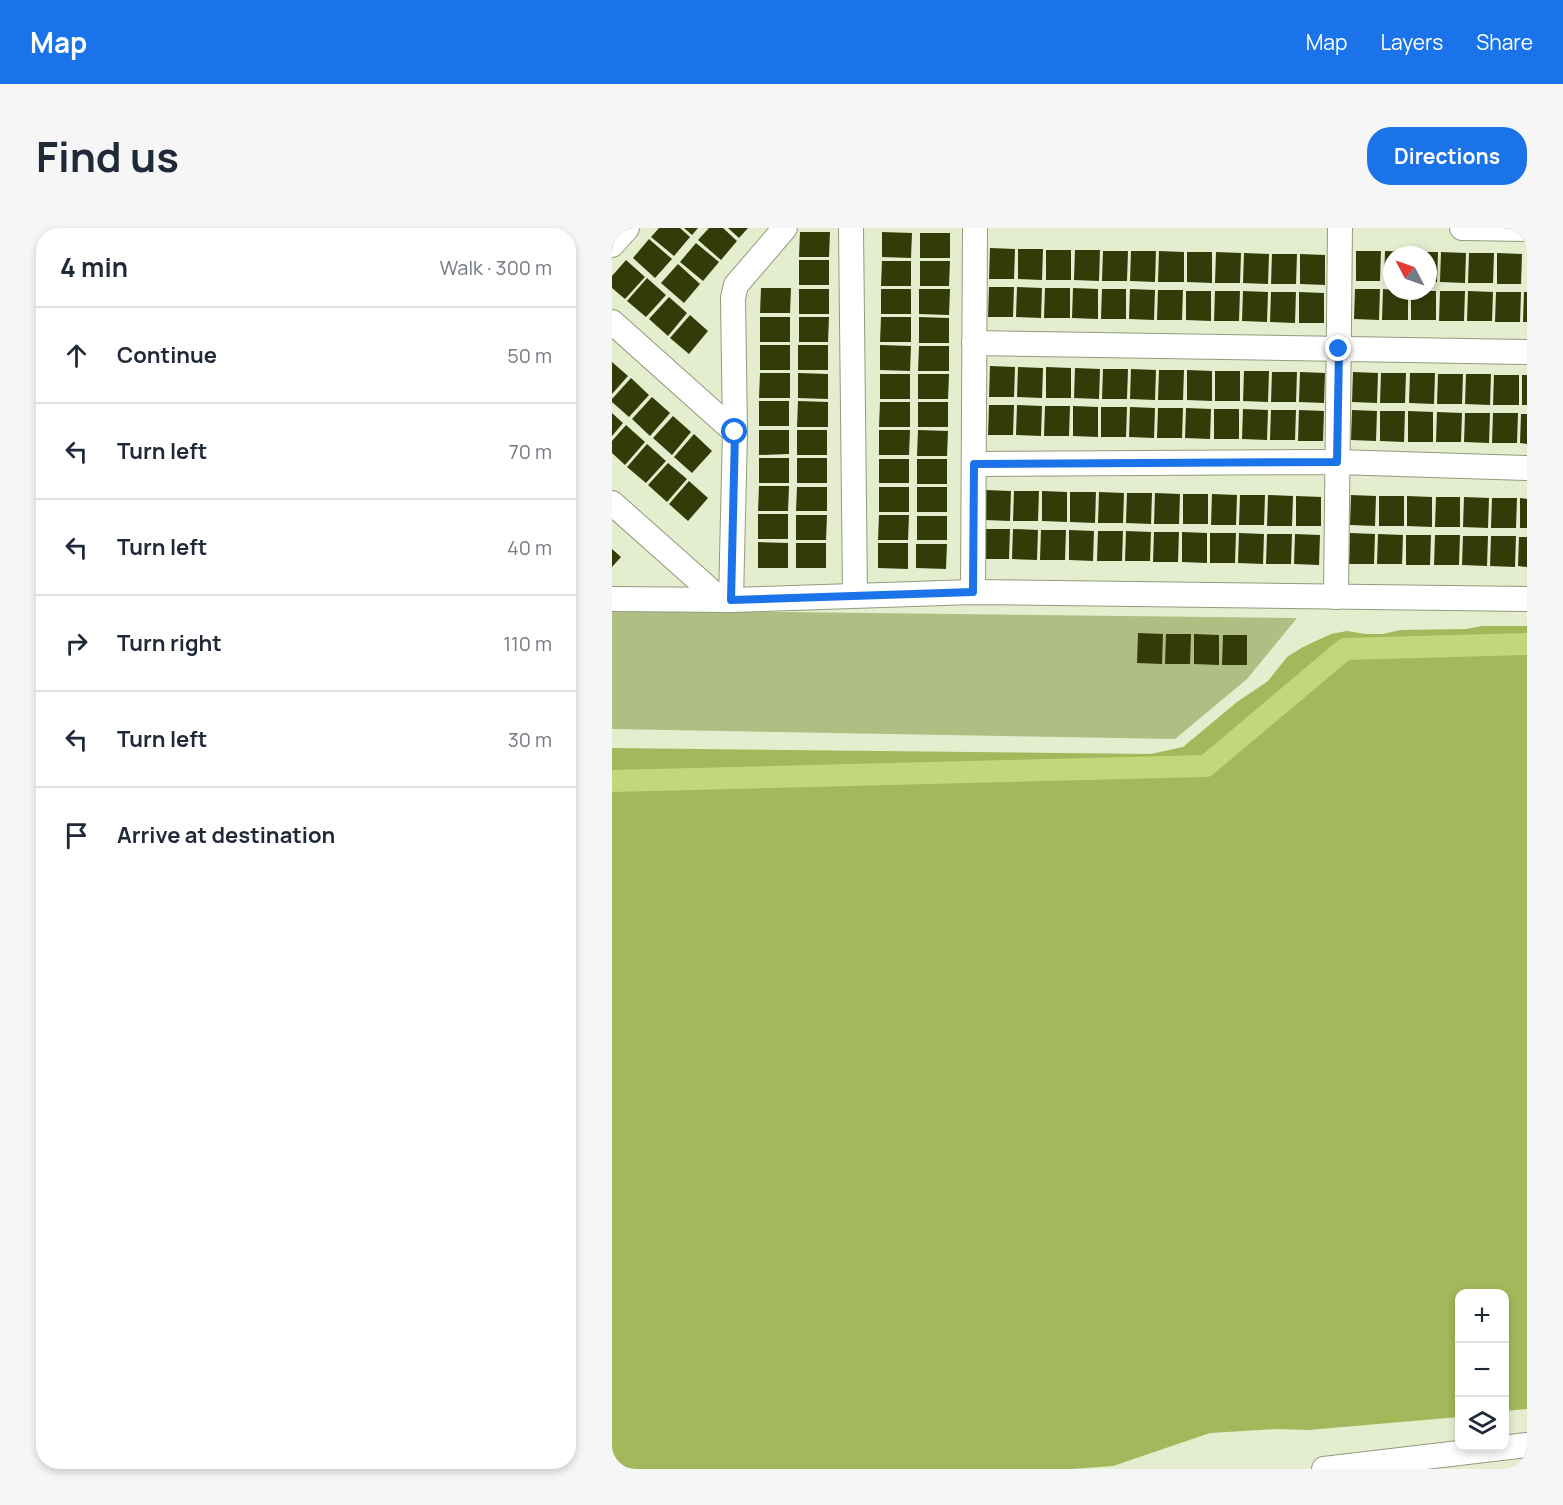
<!DOCTYPE html>
<meta charset="utf-8">
<style>
body{margin:0;font-family:Manrope,sans-serif;background:#f6f6f7;color:#1f2937}
.controls{position:absolute;right:18px;bottom:18px;display:grid;overflow:hidden;border-radius:12px;box-shadow:0 3px 9px #0003}
.controls button{width:54px;height:54px;display:grid;place-items:center;padding:0;border:0;border-bottom:2px solid #e0e1e3;background:#fff;color:#1f2937;font:30px sans-serif}
.compass{position:absolute;left:771px;top:18px;width:54px;height:54px;border-radius:50%;background:#fff;box-shadow:0 3px 9px #0003;rotate:311deg}
.stop{position:absolute;width:18px;height:18px;margin:-14px;border:4px solid #1a73e8;border-radius:50%;background:#fff}
.stop.end{background:#1a73e8;border-color:#fff;box-shadow:0 2px 6px #0008}
.list{margin:0;padding:0;list-style:none}
h2{display:flex;justify-content:space-between;align-items:center;height:78px;margin:0;padding:0 24px;font-size:26px}
h2 small{font-size:20px;font-weight:400;color:#747a83}
.list li{display:grid;grid-template-columns:39px 1fr auto;gap:18px;align-items:center;box-sizing:border-box;height:96px;padding:0 24px;border-top:2px solid #e0e1e3}
.list b{display:block;font-size:22px;white-space:nowrap}
.list em{font-size:20px;font-style:normal;color:#747a83}
.icon{flex:none;width:33px;height:33px;fill:none;stroke:currentColor;stroke-width:2;stroke-linecap:round;stroke-linejoin:round}
.map{position:relative;flex:none;width:915px;height:1241px;overflow:hidden;border-radius:24px}
header{display:flex;align-items:center;gap:36px;box-sizing:border-box;height:84px;padding:0 30px;background:#1a73e8;color:#fff}
header strong{font-size:28px}
nav{display:flex;gap:33px;margin-inline-start:auto;font-size:21px}
.intro{display:flex;align-items:center;justify-content:space-between;box-sizing:border-box;height:144px;padding:0 36px}
h1{margin:0;font-size:42px}
.button{padding:15px 27px;border-radius:24px;background:#1a73e8;color:#fff;font-size:21px;font-weight:700}
main{display:flex;gap:36px;padding:0 36px}
aside{flex:1;background:#fff;border-radius:24px;box-shadow:0 3px 9px #0003}
.map>svg:first-child{display:block}
.green{fill:#afbe83}
.forest{fill:#a3b85b}
.lines{fill:none;stroke-linecap:round;stroke-linejoin:round}
.canal{stroke:#c1d77a;stroke-width:22}
.building{fill:#333c08}
.minor-casing{stroke:#939b7e;stroke-width:26}
.minor{stroke:#fff;stroke-width:24}
.route{stroke:#1a73e8;stroke-width:8}
</style>
<header>
<strong>Map</strong>
<nav><a>Map</a><a>Layers</a><a>Share</a></nav>
</header>
<div class="intro"><h1>Find us</h1><a class="button">Directions</a></div>
<main>
<aside>
<h2>4 min<small>Walk · 300 m</small></h2>
<ul class="list">
<li><svg class="icon" aria-label="ahead" viewBox="0 0 24 24"><path d="M12 20V5M6 11l6-6 6 6"/></svg><div><b>Continue</b></div><em>50 m</em></li>
<li><svg class="icon" aria-label="left" viewBox="0 0 24 24"><path d="M17 20v-9H6M10 6l-5 5 5 5"/></svg><div><b>Turn left</b></div><em>70 m</em></li>
<li><svg class="icon" aria-label="left" viewBox="0 0 24 24"><path d="M17 20v-9H6M10 6l-5 5 5 5"/></svg><div><b>Turn left</b></div><em>40 m</em></li>
<li><svg class="icon" aria-label="right" viewBox="0 0 24 24"><path d="M7 20v-9h11M14 6l5 5-5 5"/></svg><div><b>Turn right</b></div><em>110 m</em></li>
<li><svg class="icon" aria-label="left" viewBox="0 0 24 24"><path d="M17 20v-9H6M10 6l-5 5 5 5"/></svg><div><b>Turn left</b></div><em>30 m</em></li>
<li><svg class="icon" aria-label="arrive" viewBox="0 0 24 24"><path d="M6 21V4h12l-3 4 3 4H6"/></svg><div><b>Arrive at destination</b></div></li>
</ul>
</aside>
<div class="map">
<svg width="915" height="1241" viewBox="0 0 915 1241">
<rect width="100%" height="100%" fill="#e4edce"/>
<path class="green" d="M 0,382 L 685,390 L 635,451 L 563,511 L 0,501 Z"/>
<path class="forest" d="M 870,398 L 915,398 L 915,1181 L 893,1183 L 892,1066 L 848,1066 L 847,1189 L 696,1202 L 665,1201 L 598,1205 L 501,1238 L 460,1241 L 0,1241 L 0,520 L 539,526 L 571,519 L 625,474 L 656,453 L 675,429 L 691,419 L 719,406 L 735,403 L 753,406 L 771,406 L 788,402 L 854,401 Z"/>
<g class="lines">
<path class="canal" d="M 0,553 L 594,538 L 733,421 L 915,416"/>
</g>
<g class="building">
<path d="M 47,0 L 68,0 L 78,9 L 62,28 L 39,9 Z"/>
<path d="M 72,0 L 86,0 L 80,7 Z"/>
<path d="M 97,0 L 111,0 L 125,13 L 109,32 L 86,12 Z"/>
<path d="M 116,0 L 136,0 L 127,10 Z"/>
<path d="M 188,4 L 218,4 L 217,29 L 187,29 Z"/>
<path d="M 270,4 L 300,5 L 299,30 L 270,29 Z"/>
<rect x="308" y="5" width="30" height="25"/>
<path d="M 37,11 L 60,31 L 43,50 L 21,30 Z"/>
<path d="M 84,15 L 107,34 L 91,53 L 68,34 Z"/>
<path d="M 378,20 L 403,21 L 402,51 L 377,51 Z"/>
<path d="M 406,21 L 431,21 L 430,52 L 406,51 Z"/>
<rect x="434" y="22" width="25" height="30"/>
<path d="M 463,22 L 488,22 L 487,53 L 462,52 Z"/>
<path d="M 491,23 L 516,23 L 515,53 L 490,53 Z"/>
<path d="M 519,23 L 544,23 L 543,54 L 518,53 Z"/>
<path d="M 547,23 L 572,24 L 572,54 L 546,54 Z"/>
<path d="M 744,23 L 769,23 L 768,53 L 744,53 Z"/>
<path d="M 773,23 L 797,24 L 797,27 L 780,27 L 780,53 L 772,53 Z"/>
<path d="M 575,24 L 600,24 L 600,55 L 575,54 Z"/>
<path d="M 604,24 L 629,25 L 628,55 L 603,55 Z"/>
<path d="M 801,24 L 826,24 L 825,54 L 816,54 L 816,27 L 800,27 Z"/>
<path d="M 829,24 L 854,25 L 853,55 L 828,54 Z"/>
<path d="M 632,25 L 657,26 L 656,56 L 631,55 Z"/>
<path d="M 857,25 L 882,25 L 881,55 L 856,55 Z"/>
<path d="M 885,25 L 910,26 L 909,56 L 885,56 Z"/>
<path d="M 660,26 L 685,26 L 684,56 L 659,56 Z"/>
<path d="M 688,26 L 713,27 L 713,57 L 688,56 Z"/>
<path d="M 14,32 L 33,49 L 13,71 L 0,60 L 0,48 Z"/>
<rect x="187" y="32" width="30" height="25"/>
<path d="M 270,33 L 299,33 L 299,58 L 269,58 Z"/>
<path d="M 308,33 L 338,33 L 337,58 L 308,58 Z"/>
<path d="M 66,36 L 88,56 L 72,75 L 49,55 Z"/>
<path d="M 35,50 L 54,67 L 34,89 L 15,73 Z"/>
<path d="M 377,59 L 402,59 L 401,89 L 376,89 Z"/>
<path d="M 405,59 L 430,60 L 429,90 L 404,89 Z"/>
<path d="M 149,60 L 179,60 L 178,85 L 148,85 Z"/>
<path d="M 433,60 L 458,60 L 458,90 L 432,90 Z"/>
<path d="M 461,60 L 486,61 L 486,91 L 460,90 Z"/>
<rect x="187" y="61" width="30" height="25"/>
<rect x="269" y="61" width="30" height="25"/>
<path d="M 307,61 L 338,61 L 337,87 L 307,86 Z"/>
<path d="M 490,61 L 514,61 L 514,91 L 489,91 Z"/>
<path d="M 518,61 L 543,62 L 542,92 L 517,91 Z"/>
<path d="M 743,61 L 768,61 L 767,92 L 742,91 Z"/>
<path d="M 771,61 L 796,63 L 796,92 L 770,92 Z"/>
<path d="M 546,62 L 571,62 L 570,92 L 545,92 Z"/>
<path d="M 574,63 L 599,63 L 599,93 L 574,92 Z"/>
<path d="M 603,63 L 628,63 L 627,93 L 602,93 Z"/>
<path d="M 631,63 L 656,64 L 655,94 L 630,93 Z"/>
<rect x="799" y="63" width="25" height="29"/>
<path d="M 828,63 L 853,63 L 852,93 L 827,93 Z"/>
<path d="M 856,63 L 881,64 L 880,93 L 855,93 Z"/>
<path d="M 659,64 L 684,64 L 683,95 L 658,94 Z"/>
<path d="M 687,64 L 712,65 L 712,95 L 687,95 Z"/>
<path d="M 884,64 L 909,64 L 908,94 L 883,94 Z"/>
<path d="M 912,64 L 915,64 L 915,94 L 911,94 Z"/>
<path d="M 57,69 L 75,85 L 56,108 L 37,91 Z"/>
<path d="M 78,87 L 96,103 L 77,126 L 58,110 Z"/>
<rect x="148" y="89" width="30" height="25"/>
<path d="M 187,89 L 217,89 L 216,114 L 187,114 Z"/>
<path d="M 269,89 L 299,89 L 299,114 L 268,114 Z"/>
<path d="M 307,89 L 337,90 L 337,115 L 307,115 Z"/>
<rect x="148" y="117" width="30" height="25"/>
<rect x="186" y="117" width="30" height="25"/>
<path d="M 268,117 L 299,118 L 298,143 L 268,142 Z"/>
<path d="M 307,118 L 337,118 L 337,143 L 306,143 Z"/>
<path d="M 0,134 L 16,148 L 0,166 Z"/>
<path d="M 378,138 L 403,139 L 402,169 L 377,169 Z"/>
<path d="M 406,139 L 431,140 L 430,170 L 405,169 Z"/>
<path d="M 434,139 L 459,140 L 459,170 L 434,170 Z"/>
<path d="M 463,140 L 488,141 L 487,171 L 462,170 Z"/>
<path d="M 491,141 L 516,141 L 515,171 L 490,171 Z"/>
<path d="M 519,141 L 544,142 L 543,172 L 518,171 Z"/>
<path d="M 547,142 L 572,142 L 571,172 L 546,172 Z"/>
<path d="M 575,142 L 600,143 L 600,173 L 575,172 Z"/>
<rect x="603" y="143" width="25" height="30"/>
<path d="M 632,143 L 657,143 L 656,174 L 631,173 Z"/>
<path d="M 660,144 L 685,144 L 684,174 L 659,174 Z"/>
<path d="M 688,144 L 713,145 L 712,175 L 687,174 Z"/>
<path d="M 741,144 L 766,145 L 765,175 L 740,174 Z"/>
<path d="M 148,145 L 178,145 L 178,170 L 147,170 Z"/>
<path d="M 186,145 L 216,146 L 216,171 L 186,170 Z"/>
<path d="M 769,145 L 794,145 L 793,175 L 768,175 Z"/>
<path d="M 798,145 L 823,145 L 822,176 L 797,175 Z"/>
<rect x="268" y="146" width="30" height="25"/>
<path d="M 306,146 L 337,146 L 336,171 L 306,171 Z"/>
<path d="M 826,146 L 851,146 L 850,176 L 825,176 Z"/>
<path d="M 854,146 L 879,146 L 878,177 L 853,176 Z"/>
<path d="M 882,147 L 907,147 L 907,177 L 881,177 Z"/>
<rect x="910" y="147" width="5" height="30"/>
<path d="M 19,150 L 37,167 L 17,189 L 0,174 L 0,171 Z"/>
<path d="M 40,169 L 58,185 L 38,208 L 20,191 Z"/>
<rect x="147" y="173" width="30" height="25"/>
<path d="M 186,173 L 216,174 L 216,199 L 185,199 Z"/>
<path d="M 268,174 L 298,174 L 298,199 L 267,199 Z"/>
<rect x="306" y="174" width="30" height="25"/>
<path d="M 377,177 L 402,177 L 401,207 L 376,207 Z"/>
<path d="M 405,177 L 430,178 L 429,208 L 404,207 Z"/>
<path d="M 433,178 L 458,178 L 457,208 L 432,208 Z"/>
<path d="M 461,178 L 486,179 L 486,209 L 461,208 Z"/>
<path d="M 489,179 L 515,179 L 514,209 L 489,209 Z"/>
<path d="M 518,179 L 543,180 L 542,210 L 517,209 Z"/>
<path d="M 546,180 L 571,180 L 570,210 L 545,210 Z"/>
<path d="M 574,180 L 599,181 L 598,211 L 573,210 Z"/>
<rect x="602" y="181" width="25" height="30"/>
<path d="M 631,181 L 656,182 L 655,212 L 630,211 Z"/>
<path d="M 659,182 L 684,182 L 683,212 L 658,212 Z"/>
<path d="M 687,182 L 712,183 L 711,213 L 686,213 Z"/>
<path d="M 740,182 L 765,183 L 764,213 L 739,212 Z"/>
<path d="M 768,183 L 793,183 L 792,214 L 768,213 Z"/>
<path d="M 796,183 L 821,184 L 821,214 L 796,214 Z"/>
<path d="M 825,184 L 850,185 L 849,214 L 824,214 Z"/>
<path d="M 0,185 L 11,195 L 0,208 Z"/>
<path d="M 853,185 L 878,185 L 877,215 L 852,214 Z"/>
<path d="M 881,185 L 906,185 L 905,215 L 880,215 Z"/>
<path d="M 909,186 L 915,186 L 915,216 L 908,215 Z"/>
<path d="M 61,188 L 79,204 L 60,227 L 41,210 Z"/>
<path d="M 14,197 L 33,214 L 13,237 L 0,225 L 0,213 Z"/>
<path d="M 147,202 L 177,202 L 177,226 L 147,227 Z"/>
<rect x="185" y="202" width="30" height="25"/>
<path d="M 267,202 L 298,202 L 297,227 L 267,227 Z"/>
<path d="M 306,202 L 336,203 L 335,228 L 305,228 Z"/>
<path d="M 82,206 L 100,223 L 80,245 L 62,229 Z"/>
<path d="M 35,216 L 54,233 L 34,255 L 15,239 Z"/>
<rect x="147" y="230" width="30" height="25"/>
<rect x="185" y="230" width="30" height="25"/>
<rect x="267" y="231" width="30" height="24"/>
<rect x="305" y="231" width="30" height="25"/>
<path d="M 56,235 L 75,251 L 55,274 L 36,257 Z"/>
<path d="M 77,253 L 96,270 L 76,293 L 57,276 Z"/>
<path d="M 147,258 L 177,258 L 176,283 L 146,283 Z"/>
<path d="M 185,259 L 215,259 L 215,283 L 184,283 Z"/>
<rect x="267" y="259" width="30" height="25"/>
<rect x="305" y="259" width="30" height="25"/>
<path d="M 374,262 L 399,263 L 398,293 L 373,292 Z"/>
<path d="M 402,263 L 427,263 L 426,293 L 401,293 Z"/>
<path d="M 430,263 L 455,264 L 455,294 L 430,293 Z"/>
<path d="M 458,264 L 484,264 L 483,295 L 458,294 Z"/>
<path d="M 487,264 L 512,265 L 511,295 L 486,295 Z"/>
<path d="M 515,265 L 540,265 L 539,296 L 514,295 Z"/>
<path d="M 543,265 L 568,266 L 567,296 L 542,296 Z"/>
<rect x="571" y="266" width="25" height="30"/>
<path d="M 600,266 L 625,267 L 624,297 L 599,297 Z"/>
<path d="M 628,267 L 653,267 L 652,297 L 627,297 Z"/>
<path d="M 656,267 L 681,268 L 680,298 L 655,298 Z"/>
<path d="M 739,267 L 764,268 L 763,298 L 738,297 Z"/>
<path d="M 684,268 L 709,269 L 709,298 L 684,298 Z"/>
<rect x="767" y="268" width="25" height="30"/>
<path d="M 795,268 L 820,269 L 820,299 L 795,298 Z"/>
<path d="M 824,269 L 848,269 L 848,299 L 823,299 Z"/>
<path d="M 852,269 L 877,270 L 876,300 L 851,299 Z"/>
<path d="M 880,270 L 905,270 L 904,300 L 879,300 Z"/>
<path d="M 908,270 L 915,271 L 915,300 L 908,300 Z"/>
<rect x="146" y="286" width="30" height="25"/>
<path d="M 184,287 L 215,287 L 214,312 L 184,312 Z"/>
<path d="M 267,287 L 297,287 L 296,312 L 266,312 Z"/>
<rect x="305" y="288" width="30" height="24"/>
<path d="M 373,301 L 398,301 L 397,331 L 372,331 Z"/>
<path d="M 401,301 L 426,302 L 425,332 L 400,331 Z"/>
<path d="M 429,302 L 454,302 L 453,332 L 428,332 Z"/>
<path d="M 457,302 L 482,303 L 481,333 L 457,332 Z"/>
<path d="M 486,303 L 511,303 L 510,333 L 485,333 Z"/>
<path d="M 514,303 L 539,304 L 538,333 L 513,333 Z"/>
<path d="M 542,304 L 567,304 L 566,334 L 541,334 Z"/>
<path d="M 570,304 L 595,305 L 595,335 L 570,334 Z"/>
<path d="M 598,305 L 624,305 L 623,335 L 598,335 Z"/>
<path d="M 627,305 L 652,306 L 651,336 L 626,335 Z"/>
<path d="M 738,305 L 763,306 L 762,336 L 737,336 Z"/>
<path d="M 655,306 L 680,306 L 679,336 L 654,336 Z"/>
<path d="M 683,306 L 708,307 L 707,337 L 682,336 Z"/>
<path d="M 766,306 L 791,307 L 790,336 L 765,336 Z"/>
<path d="M 794,307 L 819,307 L 818,337 L 794,337 Z"/>
<path d="M 823,307 L 848,307 L 847,337 L 822,337 Z"/>
<path d="M 851,308 L 876,308 L 875,338 L 850,337 Z"/>
<path d="M 879,308 L 904,308 L 903,339 L 878,338 Z"/>
<path d="M 907,309 L 915,309 L 915,339 L 906,338 Z"/>
<path d="M 146,314 L 176,315 L 176,340 L 146,340 Z"/>
<rect x="184" y="315" width="30" height="25"/>
<path d="M 266,315 L 296,315 L 296,341 L 266,340 Z"/>
<path d="M 304,316 L 335,316 L 334,341 L 304,340 Z"/>
<path d="M 0,321 L 9,329 L 0,339 Z"/>
<path d="M 526,405 L 551,406 L 550,436 L 525,435 Z"/>
<path d="M 554,406 L 579,406 L 578,436 L 553,436 Z"/>
<path d="M 582,406 L 607,407 L 607,437 L 582,436 Z"/>
<path d="M 611,407 L 635,407 L 635,437 L 610,437 Z"/>
</g>
<g class="lines">
<g class="minor-casing">
<g id="minor">
<path d="M 239,0 L 243,367"/>
<path d="M 850,0 L 915,1"/>
<path d="M 0,17 L 15,0"/>
<path d="M 0,94 L 123,204"/>
<path d="M 362,115 L 915,124"/>
<path d="M 362,236 L 725,234 L 915,240"/>
<path d="M 0,275 L 108,371"/>
<path d="M 361,364 L 363,0"/>
<path d="M 724,369 L 728,0"/>
<path d="M 0,371 L 119,372 L 361,364 L 915,371"/>
<path d="M 119,372 L 123,204 L 121,70 L 124,57 L 173,0"/>
<path d="M 712,1241 L 915,1217"/>
</g>
</g>
<use href="#minor" class="minor"/>
</g>
<g class="lines">
<path class="route" d="M 123,204 L 119,372 L 361,364 L 362,236 L 725,234 L 727,121"/>
</g>
</svg>
<div class="controls">
<button>+</button>
<button>−</button>
<button><svg class="icon" aria-label="layers" viewBox="0 0 24 24"><path d="M12 4l9 5-9 5-9-5zM3 14l9 5 9-5"/></svg></button>
</div>
<svg class="compass" viewBox="-18 -18 36 36"><path d="M0-13l5 13h-10z" fill="#e53935"/><path d="M0 13l5-13h-10z" fill="#747a83"/></svg>
<div class="stop" style="left:123px;top:204px"></div>
<div class="stop end" style="left:727px;top:121px"></div>
</div>
</main>
